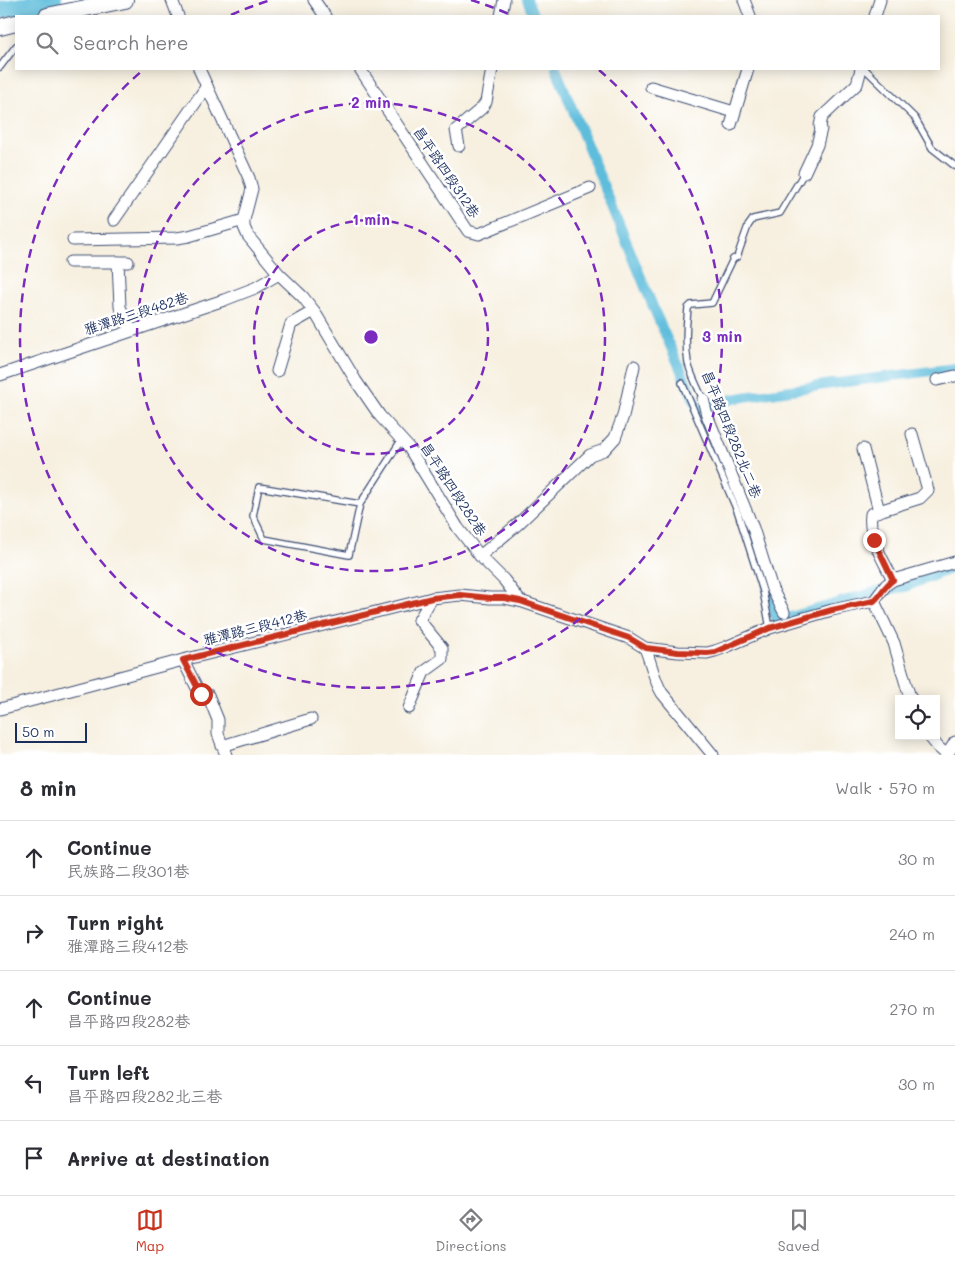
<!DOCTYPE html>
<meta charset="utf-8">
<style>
body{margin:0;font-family:Mali,"LXGW WenKai TC",sans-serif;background:#f2f2f3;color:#2b2b33}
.controls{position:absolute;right:15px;bottom:15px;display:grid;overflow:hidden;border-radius:0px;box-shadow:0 2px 12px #0003}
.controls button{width:45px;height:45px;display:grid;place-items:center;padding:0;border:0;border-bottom:1px solid #e1e1e2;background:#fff;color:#2b2b33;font:25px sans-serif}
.scale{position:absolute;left:15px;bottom:12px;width:72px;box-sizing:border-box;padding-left:5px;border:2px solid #1b2f5e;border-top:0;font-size:14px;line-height:18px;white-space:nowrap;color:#1b2f5e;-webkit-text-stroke:4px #fff;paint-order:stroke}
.stop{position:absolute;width:15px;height:15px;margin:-11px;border:4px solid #c8321e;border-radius:50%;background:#fff}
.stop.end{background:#c8321e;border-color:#fff;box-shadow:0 1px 5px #0008}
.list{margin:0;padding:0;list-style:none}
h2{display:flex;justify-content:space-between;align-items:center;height:65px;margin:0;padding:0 20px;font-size:21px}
h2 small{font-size:16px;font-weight:400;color:#7c7c81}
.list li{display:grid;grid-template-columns:32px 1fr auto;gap:15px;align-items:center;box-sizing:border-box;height:75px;padding:0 20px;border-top:1px solid #e1e1e2}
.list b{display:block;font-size:19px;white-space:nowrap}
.list p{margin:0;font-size:16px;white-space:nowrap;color:#7c7c81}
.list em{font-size:16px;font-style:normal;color:#7c7c81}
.icon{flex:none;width:28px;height:28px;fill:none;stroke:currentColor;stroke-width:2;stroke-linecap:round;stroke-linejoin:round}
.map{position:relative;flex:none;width:955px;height:755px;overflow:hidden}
.search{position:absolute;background:#fff;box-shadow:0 2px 12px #0003;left:15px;right:15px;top:15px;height:55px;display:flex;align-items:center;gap:12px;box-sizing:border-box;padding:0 18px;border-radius:0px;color:#7c7c81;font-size:19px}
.sheet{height:440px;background:#fff}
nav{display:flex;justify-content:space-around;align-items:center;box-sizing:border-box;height:70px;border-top:1px solid #e1e1e2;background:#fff;font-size:14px;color:#7c7c81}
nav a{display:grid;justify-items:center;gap:2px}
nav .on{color:#c8321e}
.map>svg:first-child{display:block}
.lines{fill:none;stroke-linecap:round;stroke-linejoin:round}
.canal{stroke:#5ebddc;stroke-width:10}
.river{stroke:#5ebddc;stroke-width:18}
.lane-casing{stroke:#3c4c72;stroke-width:8}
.street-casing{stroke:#3c4c72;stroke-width:13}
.secondary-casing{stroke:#3c4c72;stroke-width:18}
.lane{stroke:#fff;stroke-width:5.5}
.street{stroke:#fff;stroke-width:11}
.secondary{stroke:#fff;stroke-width:16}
.route{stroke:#c8321e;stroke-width:6}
.ring{fill:none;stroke:#7b2cbf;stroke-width:2.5;stroke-dasharray:9 6}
.labels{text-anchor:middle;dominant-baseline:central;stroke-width:5;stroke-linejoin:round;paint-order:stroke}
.street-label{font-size:14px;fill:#1b2f5e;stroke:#fff}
.centre{fill:#7b2cbf;stroke:#fff;stroke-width:2.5}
.ring-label{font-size:15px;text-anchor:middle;font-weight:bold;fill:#7b2cbf;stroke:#fff;stroke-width:5;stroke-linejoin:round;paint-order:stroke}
</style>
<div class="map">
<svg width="955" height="755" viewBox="0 0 955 755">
<rect width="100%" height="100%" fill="#fff"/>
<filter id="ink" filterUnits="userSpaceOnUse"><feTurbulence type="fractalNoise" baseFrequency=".02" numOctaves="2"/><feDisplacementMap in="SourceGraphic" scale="10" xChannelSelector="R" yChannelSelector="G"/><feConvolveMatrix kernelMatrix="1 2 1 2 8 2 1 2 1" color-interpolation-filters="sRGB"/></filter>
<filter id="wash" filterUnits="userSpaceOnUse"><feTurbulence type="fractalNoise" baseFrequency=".0096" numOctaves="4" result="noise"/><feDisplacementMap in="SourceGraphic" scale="20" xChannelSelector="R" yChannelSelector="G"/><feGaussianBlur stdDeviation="1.12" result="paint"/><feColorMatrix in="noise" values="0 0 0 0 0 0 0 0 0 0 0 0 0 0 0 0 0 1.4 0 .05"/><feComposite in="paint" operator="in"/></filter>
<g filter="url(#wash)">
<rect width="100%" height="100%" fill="#f7f0e0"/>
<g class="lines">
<g class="canal">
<path d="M 527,0 L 534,16"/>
<path d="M 556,69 L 656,314 L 706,427"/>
<path d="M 699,411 L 723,401 L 744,397 L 838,383 L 955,368"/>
<path d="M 767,587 L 777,621 L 874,592 L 905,587 L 952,568"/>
</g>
<path class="river" d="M 0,10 L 53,0"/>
</g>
</g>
<g filter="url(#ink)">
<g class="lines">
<g class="lane-casing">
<g id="lane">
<path d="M 0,67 L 16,46"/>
<path d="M 865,69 L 915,118 L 932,148 L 955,166"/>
<path d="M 682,383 L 738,513 L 763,591 L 770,628"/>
<path d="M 703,399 C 698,388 691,375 688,363 C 685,345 686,326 688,308 L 691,305 L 712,303 L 733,259 L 737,257 L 748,226 L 753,219 L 780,213 L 804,173"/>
<path d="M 360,504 L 259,487 L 253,516 L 264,539 L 349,555 L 360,504 L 402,439"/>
</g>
</g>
<g class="street-casing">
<g id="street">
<path d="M 172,0 L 178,16"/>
<path d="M 314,0 L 325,16"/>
<path d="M 744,0 L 750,16"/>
<path d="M 501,16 L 504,0"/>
<path d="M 875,16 L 880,0"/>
<path d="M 199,69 L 249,178 L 252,189 L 244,220 L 244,227 L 248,236 L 279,274 L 303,297 L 314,311 L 356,381 L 380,416 L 409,448 L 458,528 L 480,556 L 504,580 L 520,601 L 629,638 L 645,648 L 678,652 L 707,653 L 715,651 L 726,647 L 770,628 L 832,610 L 874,601 L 886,585 L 893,580 L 955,562"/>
<path d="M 360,69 L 468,231 L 479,234 L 590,188"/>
<path d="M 651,87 L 734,112"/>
<path d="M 731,125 L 748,69"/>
<path d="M 459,146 L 456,130 L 482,108 L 486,102 L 492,69"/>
<path d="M 804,173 L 817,145 L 821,129 L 820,126 L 822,117 L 857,84 L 861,69"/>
<path d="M 114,220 L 207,86"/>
<path d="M 73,240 L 177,238 L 189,236 L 244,220"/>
<path d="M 70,262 L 128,262"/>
<path d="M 118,262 L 120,307 L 131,330"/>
<path d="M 277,371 L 291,324 L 314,311"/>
<path d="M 0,375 L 224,300 L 255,288 L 279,274"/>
<path d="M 937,380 L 955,376"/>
<path d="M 703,399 L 707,415 L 753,528 L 772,589 L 784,612"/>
<path d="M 863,449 L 879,511 L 871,514 C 868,538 883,559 893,580"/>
<path d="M 879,511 L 920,498 L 928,490 L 912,434"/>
<path d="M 480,556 L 518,524 L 590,455 L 604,450 L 615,438 L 623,416 L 634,366"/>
<path d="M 874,601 L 894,643 L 907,688 L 911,699"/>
<path d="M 645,648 C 651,662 654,680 662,693 L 713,755"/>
<path d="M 183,660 L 198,690 L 201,694 L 208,695 L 218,720 L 218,734 L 226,755"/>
<path d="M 409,708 L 424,672 L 442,659 L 442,648 L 419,620 L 432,598"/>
<path d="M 0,709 L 183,660 L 432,598 L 460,595 L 490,598 L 504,598 L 520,601"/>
<path d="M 929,736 L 938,747 L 947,755 L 955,742"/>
<path d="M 222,746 L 311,719"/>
</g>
</g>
<g class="secondary-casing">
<g id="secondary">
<path d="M 47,16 L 125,0"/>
<path d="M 0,27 L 16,23"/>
</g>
</g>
<use href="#lane" class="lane"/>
<use href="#street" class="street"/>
<use href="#secondary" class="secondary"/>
</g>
</g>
<g class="lines" filter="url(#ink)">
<path class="route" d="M 201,694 L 183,660 L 432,598 L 460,595 L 490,598 L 504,598 L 520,601 L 629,638 L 646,648 L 678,652 L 707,653 L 715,652 L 770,628 L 832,610 L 874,601 C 882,594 884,586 893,580 L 874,540"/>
</g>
<g class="ring">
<circle cx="371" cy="337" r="117"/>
<circle cx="371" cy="337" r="234"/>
<path d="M231 15A351 351 0 0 1 271 0M471 0A351 351 0 0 1 511 15M599 70A351 351 0 1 1 143 70"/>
</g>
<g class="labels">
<g class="street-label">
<text transform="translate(447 172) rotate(56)">昌平路四段312巷</text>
<text transform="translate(136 313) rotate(-18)">雅潭路三段482巷</text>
<text transform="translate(732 434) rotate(68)">昌平路四段282北二巷</text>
<text transform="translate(454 489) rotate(57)">昌平路四段282巷</text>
<text transform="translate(255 627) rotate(-14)">雅潭路三段412巷</text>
</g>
</g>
<circle cx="371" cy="337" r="8" class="centre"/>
<g class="ring-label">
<text x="371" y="108">2 min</text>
<text x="371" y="225">1 min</text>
<text x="722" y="342">3 min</text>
</g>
</svg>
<div class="controls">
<button><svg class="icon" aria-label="locate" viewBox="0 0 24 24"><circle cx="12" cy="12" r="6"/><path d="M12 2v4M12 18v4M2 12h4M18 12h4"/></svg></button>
</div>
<div class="scale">50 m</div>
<div class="stop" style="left:201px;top:694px"></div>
<div class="stop end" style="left:874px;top:540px"></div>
<div class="search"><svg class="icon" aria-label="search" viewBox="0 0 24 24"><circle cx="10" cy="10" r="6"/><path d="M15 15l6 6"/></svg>Search here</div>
</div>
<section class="sheet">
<h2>8 min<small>Walk · 570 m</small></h2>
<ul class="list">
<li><svg class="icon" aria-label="ahead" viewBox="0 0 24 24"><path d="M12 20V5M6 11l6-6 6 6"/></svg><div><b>Continue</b><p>民族路二段301巷</p></div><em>30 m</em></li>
<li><svg class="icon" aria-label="right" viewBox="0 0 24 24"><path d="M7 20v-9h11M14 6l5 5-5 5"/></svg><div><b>Turn right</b><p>雅潭路三段412巷</p></div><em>240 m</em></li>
<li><svg class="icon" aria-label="ahead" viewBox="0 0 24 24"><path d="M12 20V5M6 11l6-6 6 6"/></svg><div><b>Continue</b><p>昌平路四段282巷</p></div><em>270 m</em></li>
<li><svg class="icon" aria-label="left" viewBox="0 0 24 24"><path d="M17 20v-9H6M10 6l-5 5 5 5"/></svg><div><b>Turn left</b><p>昌平路四段282北三巷</p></div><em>30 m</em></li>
<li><svg class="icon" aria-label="arrive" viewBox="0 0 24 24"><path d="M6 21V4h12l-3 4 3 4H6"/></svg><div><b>Arrive at destination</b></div></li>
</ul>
</section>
<nav>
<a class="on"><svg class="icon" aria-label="map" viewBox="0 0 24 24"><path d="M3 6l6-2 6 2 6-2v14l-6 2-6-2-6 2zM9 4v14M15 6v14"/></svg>Map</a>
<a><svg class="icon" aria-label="directions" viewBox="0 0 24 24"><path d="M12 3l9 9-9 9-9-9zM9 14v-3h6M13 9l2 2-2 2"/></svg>Directions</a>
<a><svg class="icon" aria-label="saved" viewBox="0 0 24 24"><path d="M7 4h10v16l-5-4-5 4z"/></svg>Saved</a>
</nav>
